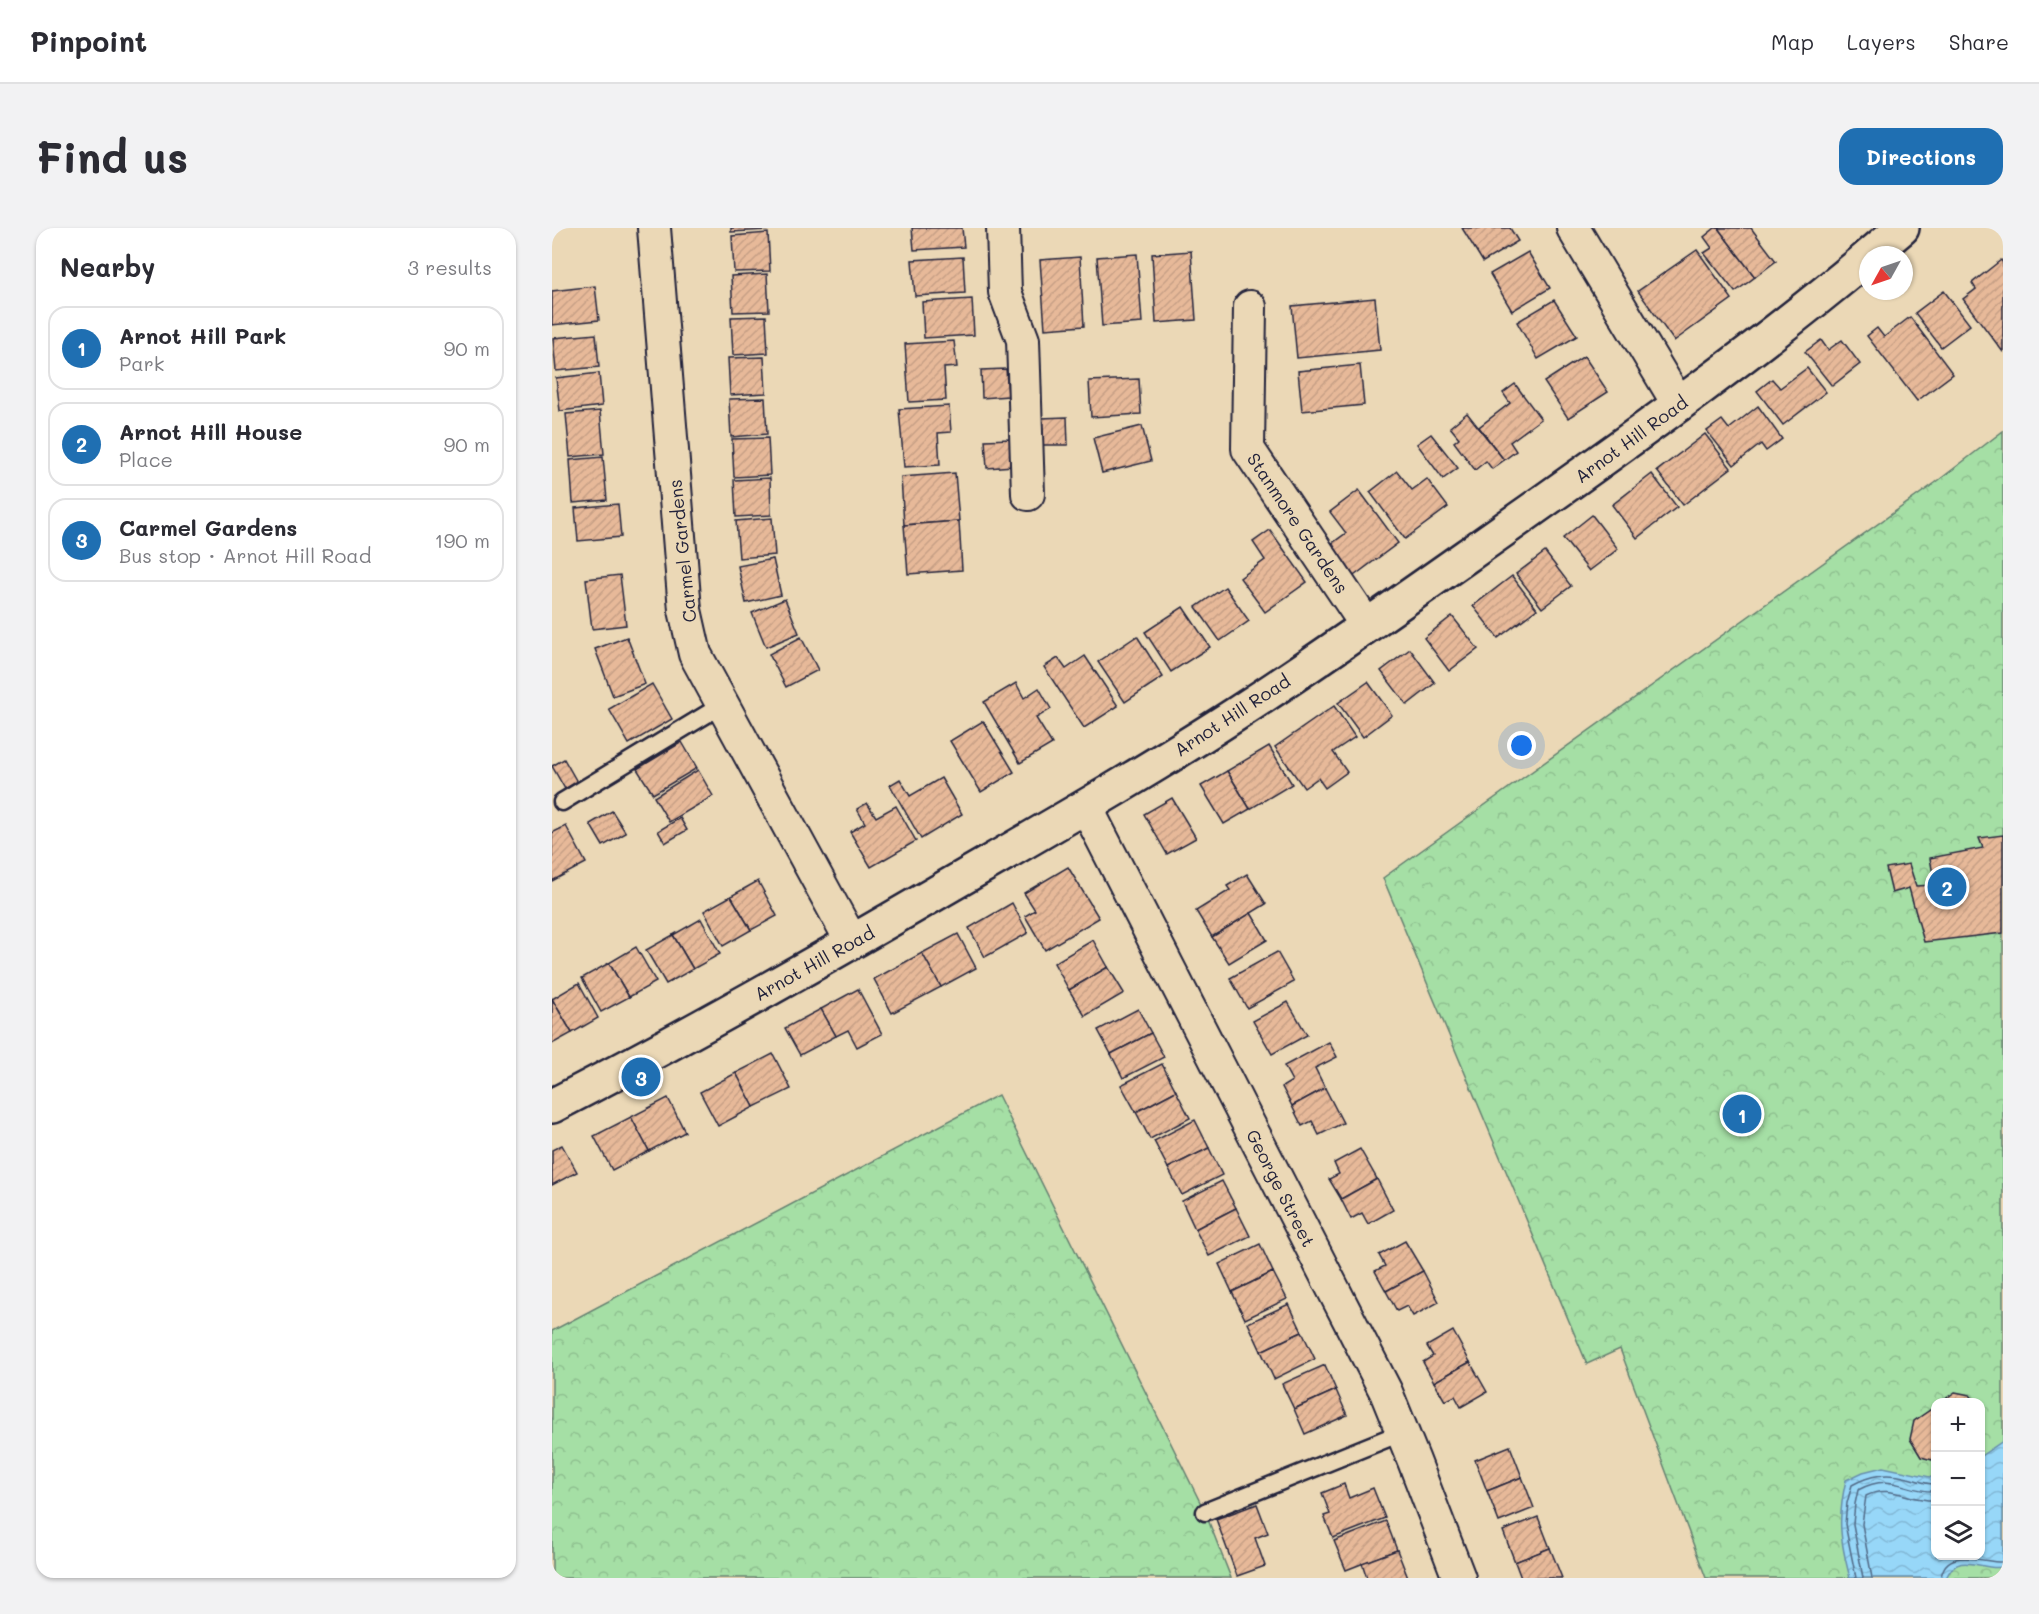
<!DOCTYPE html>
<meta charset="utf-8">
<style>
body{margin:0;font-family:Mali,sans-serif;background:#f2f2f3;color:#2b2b33}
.controls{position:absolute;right:18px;bottom:18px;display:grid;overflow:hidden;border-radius:12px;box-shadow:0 2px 4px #0004}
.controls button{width:54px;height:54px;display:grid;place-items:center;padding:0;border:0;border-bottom:2px solid #e1e1e2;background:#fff;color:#2b2b33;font:30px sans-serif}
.compass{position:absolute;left:1307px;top:18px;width:54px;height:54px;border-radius:50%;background:#fff;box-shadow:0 2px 4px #0004;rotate:230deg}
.you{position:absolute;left:970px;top:518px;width:21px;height:21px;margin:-15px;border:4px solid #fff;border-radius:50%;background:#1a73e8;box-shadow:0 0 0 9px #1a73e833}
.badge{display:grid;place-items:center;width:39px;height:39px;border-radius:50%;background:#1f6fb2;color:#fff;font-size:20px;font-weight:700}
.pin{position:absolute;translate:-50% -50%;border:3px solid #fff;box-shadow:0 2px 6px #0006}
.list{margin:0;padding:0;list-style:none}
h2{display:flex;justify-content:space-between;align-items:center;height:78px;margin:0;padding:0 24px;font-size:26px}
h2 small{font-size:20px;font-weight:400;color:#7c7c81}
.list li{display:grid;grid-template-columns:39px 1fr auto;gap:18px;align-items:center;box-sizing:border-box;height:84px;margin:0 12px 12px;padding:0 12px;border:2px solid #e1e1e2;border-radius:18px}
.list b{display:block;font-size:22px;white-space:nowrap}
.list p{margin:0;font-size:20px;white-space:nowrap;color:#7c7c81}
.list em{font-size:20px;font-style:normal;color:#7c7c81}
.icon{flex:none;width:33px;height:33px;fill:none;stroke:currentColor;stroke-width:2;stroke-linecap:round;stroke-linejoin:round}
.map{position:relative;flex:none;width:1451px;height:1350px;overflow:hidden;border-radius:18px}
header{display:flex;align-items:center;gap:36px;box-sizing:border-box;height:84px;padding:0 30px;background:#fff;border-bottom:2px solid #e1e1e2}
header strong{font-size:28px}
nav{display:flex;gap:33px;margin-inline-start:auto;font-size:21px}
.intro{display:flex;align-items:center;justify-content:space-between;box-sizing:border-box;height:144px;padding:0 36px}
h1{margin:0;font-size:42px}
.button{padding:15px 27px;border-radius:18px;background:#1f6fb2;color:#fff;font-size:21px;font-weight:700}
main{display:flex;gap:36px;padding:0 36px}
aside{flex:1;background:#fff;border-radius:18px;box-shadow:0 2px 4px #0004}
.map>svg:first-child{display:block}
.park{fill:url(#park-crowns);stroke:#648070;stroke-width:1.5;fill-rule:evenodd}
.water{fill:url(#water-waves);stroke:#688fac;stroke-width:1.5}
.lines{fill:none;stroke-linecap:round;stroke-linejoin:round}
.shore{stroke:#516a87;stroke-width:1.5}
.building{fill:url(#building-hatch);stroke:#22223b;stroke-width:1.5}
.lane-casing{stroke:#22223b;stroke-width:21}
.street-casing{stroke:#22223b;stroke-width:36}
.secondary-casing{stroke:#22223b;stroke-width:38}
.lane{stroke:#ebd8b6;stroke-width:16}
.street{stroke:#ebd8b6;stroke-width:32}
.secondary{stroke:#ebd8b6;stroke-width:33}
.labels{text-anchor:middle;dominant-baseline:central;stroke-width:6;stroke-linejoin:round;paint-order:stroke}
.street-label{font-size:18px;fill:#22223b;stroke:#ebd8b6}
</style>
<header>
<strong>Pinpoint</strong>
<nav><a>Map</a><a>Layers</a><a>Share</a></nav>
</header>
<div class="intro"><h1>Find us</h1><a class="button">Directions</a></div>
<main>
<aside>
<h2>Nearby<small>3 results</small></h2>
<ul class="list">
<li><span class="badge">1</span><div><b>Arnot Hill Park</b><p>Park</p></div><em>90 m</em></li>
<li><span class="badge">2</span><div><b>Arnot Hill House</b><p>Place</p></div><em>90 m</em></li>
<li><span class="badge">3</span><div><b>Carmel Gardens</b><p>Bus stop · Arnot Hill Road</p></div><em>190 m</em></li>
</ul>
</aside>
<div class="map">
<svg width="1451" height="1350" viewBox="0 0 1451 1350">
<defs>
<pattern id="park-crowns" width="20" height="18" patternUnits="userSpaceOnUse" patternTransform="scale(1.5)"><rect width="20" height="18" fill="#a5dfa5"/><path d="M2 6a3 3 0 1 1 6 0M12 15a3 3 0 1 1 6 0" fill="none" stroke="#8ebf8f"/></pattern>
<pattern id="water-waves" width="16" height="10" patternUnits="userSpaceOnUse" patternTransform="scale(1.5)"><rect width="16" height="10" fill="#97d7f8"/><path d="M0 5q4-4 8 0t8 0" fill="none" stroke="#82b8d6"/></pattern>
<pattern id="building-hatch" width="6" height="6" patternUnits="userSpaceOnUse" patternTransform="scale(1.5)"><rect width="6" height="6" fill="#e7b999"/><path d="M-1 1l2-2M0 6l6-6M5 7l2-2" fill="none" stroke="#c69f85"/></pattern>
</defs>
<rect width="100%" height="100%" fill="#ebd8b6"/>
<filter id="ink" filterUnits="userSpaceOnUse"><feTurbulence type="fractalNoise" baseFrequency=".0167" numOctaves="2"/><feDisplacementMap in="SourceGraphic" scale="12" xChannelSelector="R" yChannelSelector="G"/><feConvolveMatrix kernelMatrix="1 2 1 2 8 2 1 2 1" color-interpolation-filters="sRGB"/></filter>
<g filter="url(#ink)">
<g class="park">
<path d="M 1451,203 L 1451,1350 L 1154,1350 L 1068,1121 L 1035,1136 L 831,650 L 1383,255 ZM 1384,1174 L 1428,1174 L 1428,1328 L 1384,1328 Z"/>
<path d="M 446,867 L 653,1284 L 679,1350 L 0,1350 L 0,1103 Z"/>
</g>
<path class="water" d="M 1451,1213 L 1451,1339 C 1430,1344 1407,1321 1394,1350 L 1298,1350 C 1288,1312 1285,1291 1294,1252 L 1311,1244 L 1331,1239 L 1383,1250 L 1384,1328 L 1428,1328 L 1429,1228 Z"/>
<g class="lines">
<g class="shore">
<path d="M 1304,1350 L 1293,1296 L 1295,1275 L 1300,1257 C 1318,1247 1335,1244 1356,1250 C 1365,1252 1374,1257 1384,1256"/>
<path d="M 1311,1350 L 1301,1296 L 1303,1276 L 1306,1262 C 1341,1243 1353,1265 1384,1263"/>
<path d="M 1320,1350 L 1310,1296 L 1314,1268 C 1338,1255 1359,1274 1384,1272"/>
<path d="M 1389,1350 C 1393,1317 1431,1335 1451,1334"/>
</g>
</g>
<g class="building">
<path d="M 179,0 L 215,0 L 215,2 L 179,4 Z"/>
<path d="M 360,0 L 410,0 L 412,19 L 362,22 Z"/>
<path d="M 910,0 L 958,0 L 966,13 L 931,34 Z"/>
<path d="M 1163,0 L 1166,0 L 1203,49 L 1183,64 L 1152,25 L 1160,20 L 1152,9 Z"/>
<path d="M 1166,0 L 1199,0 L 1224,33 L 1203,49 Z"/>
<path d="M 216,5 L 218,43 L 182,44 L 180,8 Z"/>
<path d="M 1145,22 L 1180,71 L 1122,113 L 1086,63 Z"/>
<path d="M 639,23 L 644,92 L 604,95 L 600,26 Z"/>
<path d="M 976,24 L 998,60 L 960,83 L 938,46 Z"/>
<path d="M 585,26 L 590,95 L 550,98 L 545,29 Z"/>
<path d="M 411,29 L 413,65 L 363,68 L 360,32 Z"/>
<path d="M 528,29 L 532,98 L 493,101 L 488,32 Z"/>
<path d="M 1449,32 L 1451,35 L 1451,124 L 1411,71 L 1424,61 L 1420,55 Z"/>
<path d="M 215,46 L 217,83 L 181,84 L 179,48 Z"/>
<path d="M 43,58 L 47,92 L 0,97 L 0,63 Z"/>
<path d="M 1392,63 L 1418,97 L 1389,119 L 1363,85 Z"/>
<path d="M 823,70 L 828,122 L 745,130 L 740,78 Z"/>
<path d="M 420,71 L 422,107 L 372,110 L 370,74 Z"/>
<path d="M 1002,72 L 1025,108 L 986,131 L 965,94 Z"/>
<path d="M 214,88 L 216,125 L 181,127 L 179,89 Z"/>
<path d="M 1358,89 L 1401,146 L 1365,173 L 1315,108 L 1325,100 L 1332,109 Z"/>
<path d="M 44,106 L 47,139 L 4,143 L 1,110 Z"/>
<path d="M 1269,112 L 1276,122 L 1290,112 L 1308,136 L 1280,158 L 1253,124 Z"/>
<path d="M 402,113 L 405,139 L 392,140 L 394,172 L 357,174 L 353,116 Z"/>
<path d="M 1032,128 L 1056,164 L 1016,190 L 992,154 Z"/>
<path d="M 212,129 L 214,165 L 178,167 L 176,130 Z"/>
<path d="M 808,137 L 812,177 L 750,183 L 746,143 Z"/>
<path d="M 1255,140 L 1274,164 L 1231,197 L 1205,163 L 1220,151 L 1228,160 Z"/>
<path d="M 454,141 L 456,168 L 430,170 L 429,142 Z"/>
<path d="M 47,145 L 50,178 L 8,183 L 4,150 Z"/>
<path d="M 587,151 L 589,186 L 539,189 L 537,153 Z"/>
<path d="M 963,156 L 989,191 L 958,214 L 964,223 L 952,232 L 927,199 L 958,175 L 951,165 Z"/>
<path d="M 213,170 L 215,206 L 179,209 L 177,171 Z"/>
<path d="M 397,178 L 399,204 L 386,205 L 388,237 L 352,239 L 347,181 Z"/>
<path d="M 1206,178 L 1230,211 L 1214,223 L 1209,216 L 1182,237 L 1155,203 L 1170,192 L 1177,201 Z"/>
<path d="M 48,183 L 52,226 L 18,229 L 14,186 Z"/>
<path d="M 915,185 L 952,232 L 940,241 L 934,233 L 923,242 L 902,214 L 907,210 L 898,199 Z"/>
<path d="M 515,189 L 516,217 L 490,217 L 489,190 Z"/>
<path d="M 590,198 L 599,233 L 550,245 L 541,210 Z"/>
<path d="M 879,206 L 906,240 L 891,251 L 865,216 Z"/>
<path d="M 1153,206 L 1179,240 L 1131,277 L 1105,243 Z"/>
<path d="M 216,210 L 218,247 L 182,249 L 180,211 Z"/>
<path d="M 459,211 L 461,238 L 435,240 L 433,212 Z"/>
<path d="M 51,229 L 55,272 L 21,275 L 18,232 Z"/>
<path d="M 845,243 L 860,262 L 875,251 L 896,279 L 853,311 L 818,264 Z"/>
<path d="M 403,245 L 407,293 L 352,297 L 349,249 Z"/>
<path d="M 1100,246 L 1125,279 L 1085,310 L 1060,277 Z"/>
<path d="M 218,250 L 219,287 L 184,289 L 182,252 Z"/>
<path d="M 807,262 L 846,315 L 799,350 L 775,319 L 794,305 L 778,284 Z"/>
<path d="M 66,276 L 69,309 L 26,313 L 23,280 Z"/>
<path d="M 1040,287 L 1066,321 L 1037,343 L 1011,310 Z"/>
<path d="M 220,290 L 223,327 L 187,330 L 184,293 Z"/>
<path d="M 407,293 L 410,342 L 356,346 L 352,297 Z"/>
<path d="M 718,302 L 755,354 L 713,384 L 688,350 L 713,332 L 701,314 Z"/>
<path d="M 993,324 L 1019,358 L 990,380 L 964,346 Z"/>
<path d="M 221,331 L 229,367 L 194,375 L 186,338 Z"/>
<path d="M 68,347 L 74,397 L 40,401 L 34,351 Z"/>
<path d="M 960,348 L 985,381 L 946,410 L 921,378 Z"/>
<path d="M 673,359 L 697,393 L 668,413 L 644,379 Z"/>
<path d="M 233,371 L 247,405 L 214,419 L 200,385 Z"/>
<path d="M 631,379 L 658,419 L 619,444 L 593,404 Z"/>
<path d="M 900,388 L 926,421 L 897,443 L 872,410 Z"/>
<path d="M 585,408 L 611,449 L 573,474 L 546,434 Z"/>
<path d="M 75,409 L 93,456 L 61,468 L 43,421 Z"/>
<path d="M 249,409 L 266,442 L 234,459 L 217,426 Z"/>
<path d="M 858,421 L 883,455 L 855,477 L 829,443 Z"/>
<path d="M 533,428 L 566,478 L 532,500 L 492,439 L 506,430 L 514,441 Z"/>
<path d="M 816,454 L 840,487 L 811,509 L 786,475 Z"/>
<path d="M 464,455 L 472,470 L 487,460 L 499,481 L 484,490 L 500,516 L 468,535 L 432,474 Z"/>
<path d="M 100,456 L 120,491 L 77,516 L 57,481 Z"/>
<path d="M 782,478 L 803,509 L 781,524 L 795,544 L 773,560 L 766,550 L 752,560 L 723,519 Z"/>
<path d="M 431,493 L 462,544 L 429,564 L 398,513 Z"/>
<path d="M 130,514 L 145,540 L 101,566 L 85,541 Z"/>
<path d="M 717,518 L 740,556 L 698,581 L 675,543 Z"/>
<path d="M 12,531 L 25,554 L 13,561 L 0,538 Z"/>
<path d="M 146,542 L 161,568 L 117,594 L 102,569 Z"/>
<path d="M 675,543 L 698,581 L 672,596 L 649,558 Z"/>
<path d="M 389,550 L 410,586 L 369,611 L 338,557 L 348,551 L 358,568 Z"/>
<path d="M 620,570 L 644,610 L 615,626 L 592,586 Z"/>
<path d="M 315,575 L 324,589 L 344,578 L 364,613 L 319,639 L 298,604 L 313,595 L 305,581 Z"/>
<path d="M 60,583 L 74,605 L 51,618 L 38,596 Z"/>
<path d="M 128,590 L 135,602 L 113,615 L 106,603 Z"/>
<path d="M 14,598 L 34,635 L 0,653 L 0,605 Z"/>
<path d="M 1451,607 L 1451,705 L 1372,714 L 1357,660 L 1340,665 L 1334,640 L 1357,636 L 1364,658 L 1383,657 L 1378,630 L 1431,620 L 1427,610 Z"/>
<path d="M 516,639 L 547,690 L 493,722 L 473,688 L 483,682 L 472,665 Z"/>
<path d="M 695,646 L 714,676 L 660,709 L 644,683 L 678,662 L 675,658 Z"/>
<path d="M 206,653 L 225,688 L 199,702 L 179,668 Z"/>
<path d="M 179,668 L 199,702 L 171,718 L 152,683 Z"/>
<path d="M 460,675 L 476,705 L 433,729 L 417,700 Z"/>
<path d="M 699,685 L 715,712 L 677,735 L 660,709 Z"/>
<path d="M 149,691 L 168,726 L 141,741 L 121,707 Z"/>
<path d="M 406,706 L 424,740 L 389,759 L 370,725 Z"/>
<path d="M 121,707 L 141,741 L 114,756 L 94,722 Z"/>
<path d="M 541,712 L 556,739 L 517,762 L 502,735 Z"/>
<path d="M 84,719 L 104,754 L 77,769 L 57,735 Z"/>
<path d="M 725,724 L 742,754 L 695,780 L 678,750 Z"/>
<path d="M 370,725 L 389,759 L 340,785 L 322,751 Z"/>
<path d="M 57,735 L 77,769 L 49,784 L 30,750 Z"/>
<path d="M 556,739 L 572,765 L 533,788 L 517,762 Z"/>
<path d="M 27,755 L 46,790 L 20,805 L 0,771 Z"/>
<path d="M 306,761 L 330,806 L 305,819 L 296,802 L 284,808 L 269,781 Z"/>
<path d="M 0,771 L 20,805 L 0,816 Z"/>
<path d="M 736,774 L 755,807 L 720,826 L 701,793 Z"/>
<path d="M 269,781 L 284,808 L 248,827 L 233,800 Z"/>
<path d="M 586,781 L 599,805 L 559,826 L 546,802 Z"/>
<path d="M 599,805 L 612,829 L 571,850 L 559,826 Z"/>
<path d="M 777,814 L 785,829 L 763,840 L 773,860 L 740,878 L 730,859 L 740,853 L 732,838 Z"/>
<path d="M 221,826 L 239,861 L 202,879 L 184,845 Z"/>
<path d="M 610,836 L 624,863 L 584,884 L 569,857 Z"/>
<path d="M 184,845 L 202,879 L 166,898 L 148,864 Z"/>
<path d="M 773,860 L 791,895 L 767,907 L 760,893 L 750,898 L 740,878 Z"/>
<path d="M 624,863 L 638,890 L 598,911 L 584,884 Z"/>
<path d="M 116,870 L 133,904 L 97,923 L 79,889 Z"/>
<path d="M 79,889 L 97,923 L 60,942 L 42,908 Z"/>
<path d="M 643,892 L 657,920 L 616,940 L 602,913 Z"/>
<path d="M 10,917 L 25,944 L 0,957 L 0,922 Z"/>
<path d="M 657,920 L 670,947 L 630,967 L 616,940 Z"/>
<path d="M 808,921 L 825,951 L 789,971 L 777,951 L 787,946 L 782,935 Z"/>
<path d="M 825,951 L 841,982 L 816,996 L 810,985 L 799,991 L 789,971 Z"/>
<path d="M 670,953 L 684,980 L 643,1001 L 630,973 Z"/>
<path d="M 684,980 L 698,1008 L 657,1028 L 643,1001 Z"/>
<path d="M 853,1013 L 871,1043 L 834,1063 L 823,1043 L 833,1038 L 827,1027 Z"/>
<path d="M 708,1016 L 721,1044 L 680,1064 L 667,1036 Z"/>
<path d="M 871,1043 L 887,1074 L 861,1088 L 855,1078 L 845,1083 L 834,1063 Z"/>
<path d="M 721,1044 L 735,1071 L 693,1091 L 680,1064 Z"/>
<path d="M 737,1076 L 750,1104 L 709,1123 L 696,1095 Z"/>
<path d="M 901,1103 L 918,1134 L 882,1154 L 871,1134 L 881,1128 L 875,1118 Z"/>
<path d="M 750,1104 L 763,1131 L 722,1151 L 709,1123 Z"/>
<path d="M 918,1134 L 935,1164 L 909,1179 L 903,1168 L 893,1173 L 882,1154 Z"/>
<path d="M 773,1137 L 784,1162 L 742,1181 L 730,1156 Z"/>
<path d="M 784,1162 L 795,1187 L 753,1206 L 742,1181 Z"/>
<path d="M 1403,1164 L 1418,1167 L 1424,1174 L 1389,1174 Z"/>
<path d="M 1384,1178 L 1384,1233 L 1369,1229 L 1358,1211 L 1362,1193 Z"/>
<path d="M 958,1218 L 970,1249 L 935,1263 L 923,1232 Z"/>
<path d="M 970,1249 L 982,1280 L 947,1294 L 935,1263 Z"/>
<path d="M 792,1256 L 797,1270 L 821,1260 L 833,1290 L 781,1310 L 772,1288 L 778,1286 L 770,1265 Z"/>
<path d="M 705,1276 L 716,1305 L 703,1310 L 713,1338 L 685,1348 L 664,1291 Z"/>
<path d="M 986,1289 L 998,1320 L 963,1334 L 951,1303 Z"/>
<path d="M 834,1293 L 845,1322 L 794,1342 L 782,1313 Z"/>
<path d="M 998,1320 L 1010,1350 L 969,1350 L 963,1334 Z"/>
<path d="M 845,1322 L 856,1350 L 815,1350 L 810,1335 Z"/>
</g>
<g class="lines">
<g class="lane-casing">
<g id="lane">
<path d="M 10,574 L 170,477"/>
<path d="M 653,1284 L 851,1204"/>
</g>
</g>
<g class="street-casing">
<g id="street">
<path d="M 102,0 L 133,382 L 143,426 L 300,714"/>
<path d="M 451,0 L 453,64 L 471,112 L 476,266"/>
<path d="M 1021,0 L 1127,177"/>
<path d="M 698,79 L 696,221 L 815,398"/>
<path d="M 534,579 L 834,1164 L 862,1233 L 907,1350"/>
</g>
</g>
<g class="secondary-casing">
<g id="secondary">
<path d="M 1318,27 L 1350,0"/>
<path d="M 0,878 C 131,811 259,738 386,664 C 486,606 587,549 684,486 C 774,428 862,365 950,303 C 1074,215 1199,127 1316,29"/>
</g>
</g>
<use href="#lane" class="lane"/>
<use href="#street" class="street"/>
<use href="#secondary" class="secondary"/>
</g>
</g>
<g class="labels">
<g class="street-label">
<text transform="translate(1079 211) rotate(-36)">Arnot Hill Road</text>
<text transform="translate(746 295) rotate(56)">Stanmore Gardens</text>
<text transform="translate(130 323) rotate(-96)">Carmel Gardens</text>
<text transform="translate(680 487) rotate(-33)">Arnot Hill Road</text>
<text transform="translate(262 735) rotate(-29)">Arnot Hill Road</text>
<text transform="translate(729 960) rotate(63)">George Street</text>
</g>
</g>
</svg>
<div class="controls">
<button>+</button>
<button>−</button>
<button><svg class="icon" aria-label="layers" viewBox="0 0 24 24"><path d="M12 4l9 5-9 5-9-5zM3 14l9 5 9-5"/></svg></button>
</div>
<svg class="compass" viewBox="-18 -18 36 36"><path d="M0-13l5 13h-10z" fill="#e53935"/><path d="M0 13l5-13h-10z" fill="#7c7c81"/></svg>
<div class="you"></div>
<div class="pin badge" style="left:1190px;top:886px">1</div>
<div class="pin badge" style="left:1395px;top:659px">2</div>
<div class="pin badge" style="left:89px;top:849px">3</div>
</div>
</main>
